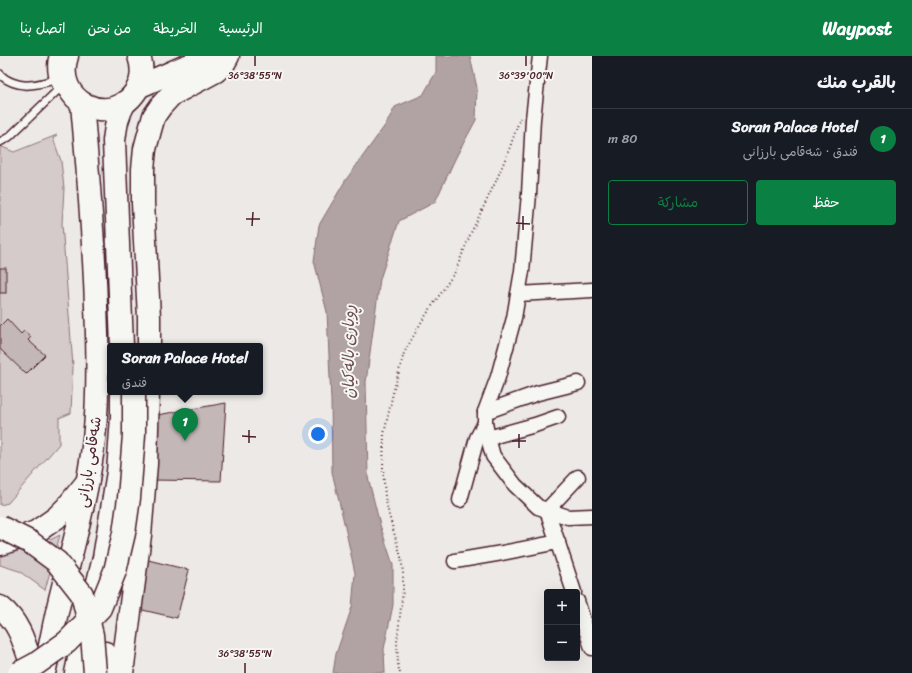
<!DOCTYPE html>
<html lang="ar">
<meta charset="utf-8">
<style>
body{margin:0;font-family:Sriracha,"Playpen Sans Arabic",sans-serif;background:#242831;color:#f1f3f6;direction:rtl}
.controls{position:absolute;right:12px;bottom:12px;display:grid;overflow:hidden;border-radius:4px;box-shadow:0 4px 16px #0002}
.controls button{width:36px;height:36px;display:grid;place-items:center;padding:0;border:0;border-bottom:1px solid #363941;background:#171b24;color:#f1f3f6;font:20px sans-serif}
.you{position:absolute;left:318px;top:378px;width:14px;height:14px;margin:-10px;border:3px solid #fff;border-radius:50%;background:#1a73e8;box-shadow:0 0 0 6px #1a73e833}
.badge{display:grid;place-items:center;width:26px;height:26px;border-radius:50%;background:#0b8043;color:#fff;font-size:13px;font-weight:700}
.pin{position:absolute;translate:-50% -33px;filter:drop-shadow(0 1px 2px #0008)}
.pin::after{content:'';position:absolute;top:21px;width:14px;height:12px;background:inherit;clip-path:polygon(0 0,100% 0,50% 100%)}
.popup{position:absolute;left:107px;top:287px;width:156px;height:52px;box-sizing:border-box;display:grid;place-content:center;border-radius:4px;background:#171b24;filter:drop-shadow(0 1px 3px #0005);font-size:13px;white-space:nowrap;color:#9ea1a6}
.popup b{font-size:15px;color:#f1f3f6}
.popup::after{content:'';position:absolute;left:50%;top:100%;margin-left:-8px;border:8px solid transparent;border-top-color:#171b24}
.list{margin:0;padding:0;list-style:none}
h2{display:flex;justify-content:space-between;align-items:center;height:52px;margin:0;padding:0 16px;font-size:17px}
h2 small{font-size:13px;font-weight:400;color:#9ea1a6}
.list li{display:grid;grid-template-columns:26px 1fr auto;gap:12px;align-items:center;box-sizing:border-box;height:60px;padding:0 16px;border-top:1px solid #363941}
.list b{display:block;font-size:15px;white-space:nowrap}
.list p{margin:0;font-size:13px;white-space:nowrap;color:#9ea1a6}
.list em{font-size:13px;font-style:normal;color:#9ea1a6}
.actions{display:flex;gap:8px;padding:12px 16px}
.actions a{flex:1;padding:9px 0;border:1px solid #0b8043;border-radius:4px;text-align:center;font-size:14px;color:#0b8043}
.actions .main{background:#0b8043;color:#fff}
.map{position:relative;flex:none;width:592px;height:617px;overflow:hidden;direction:ltr}
header{display:flex;align-items:center;gap:24px;box-sizing:border-box;height:56px;padding:0 20px;background:#0b8043;color:#fff}
header strong{font-size:19px}
nav{display:flex;gap:22px;margin-inline-start:auto;font-size:14px}
main{display:flex}
aside{flex:1;background:#171b24}
.map>svg:first-child{display:block}
.green{fill:#d4cbca;stroke:#8f757a}
.water{fill:#b1a2a3;stroke:#886e73}
.building{fill:#c4b7b7;stroke:#4a1f2b}
.lines{fill:none;stroke-linecap:round;stroke-linejoin:round}
.service-casing{stroke:#4a1f2b;stroke-width:10}
.minor-casing{stroke:#4a1f2b;stroke-width:17}
.primary-casing{stroke:#4a1f2b;stroke-width:25}
.trunk-casing{stroke:#4a1f2b;stroke-width:25}
.path{stroke:#4a1f2b;stroke-width:2;stroke-dasharray:1 3;stroke-linecap:butt}
.service{stroke:#f6f6f2;stroke-width:7}
.minor{stroke:#f6f6f2;stroke-width:14}
.primary{stroke:#f6f6f2;stroke-width:22}
.trunk{stroke:#f6f6f2;stroke-width:22}
.trunk-bridge-casing{stroke:#4a1f2b;stroke-width:25;stroke-linecap:butt}
.trunk-bridge{stroke:#f6f6f2;stroke-width:22}
.ticks{fill:none;stroke:#4a1f2b;stroke-width:1.5}
.labels{text-anchor:middle;dominant-baseline:central;stroke-width:4;stroke-linejoin:round;paint-order:stroke}
.street-label{font-size:15px;fill:#4a1f2b;stroke:#f6f6f2}
.water-label{font-size:16px;font-style:italic;fill:#6e4d55;stroke:#f6f6f2}
.ticks-label{font-size:10px;text-anchor:middle;fill:#4a1f2b;stroke:#f6f6f2;stroke-width:4;stroke-linejoin:round;paint-order:stroke}
</style>
<header>
<strong>Waypost</strong>
<nav><a>الرئيسية</a><a>الخريطة</a><a>من نحن</a><a>اتصل بنا</a></nav>
</header>
<main>
<aside>
<h2>بالقرب منك<small></small></h2>
<ul class="list">
<li><span class="badge">1</span><div><b>Soran Palace Hotel</b><p>فندق · شەقامی بارزانی</p></div><em>80 m</em></li>
</ul>
<div class="actions"><a class="main">حفظ</a><a>مشاركة</a></div>
</aside>
<div class="map">
<svg width="592" height="617" viewBox="0 0 592 617">
<rect width="100%" height="100%" fill="#ece9e6"/>
<filter id="ink" filterUnits="userSpaceOnUse"><feTurbulence type="fractalNoise" baseFrequency=".025" numOctaves="2"/><feDisplacementMap in="SourceGraphic" scale="8" xChannelSelector="R" yChannelSelector="G"/><feConvolveMatrix kernelMatrix="1 2 1 2 8 2 1 2 1" color-interpolation-filters="sRGB"/></filter>
<g filter="url(#ink)">
<g class="green">
<path d="M 57,79 L 53,82 L 61,105 L 64,132 L 62,168 L 73,310 L 71,357 L 59,362 L 59,388 L 8,447 L 0,449 L 0,90 L 14,96 L 19,94 Z"/>
<path d="M 60,479 L 45,534 L 19,515 L 0,509 L 0,501 L 25,493 L 40,489 Z"/>
</g>
<path class="water" d="M 436,0 L 470,0 L 477,32 L 476,64 L 456,101 L 435,146 L 399,165 L 380,223 L 366,326 L 368,421 L 380,469 L 393,509 L 393,549 L 384,593 L 385,617 L 333,617 L 336,598 L 352,551 L 355,517 L 343,462 L 332,416 L 331,344 L 327,256 L 314,205 L 319,169 L 345,125 L 386,68 L 395,51 L 423,39 L 436,16 Z"/>
<g class="building">
<rect x="0" y="212" width="6" height="25"/>
<path d="M 7,263 L 21,278 L 24,275 L 31,281 L 28,284 L 45,299 L 26,318 L 0,293 L 0,270 Z"/>
<path d="M 226,347 L 221,425 L 151,424 L 157,359 Z"/>
<path d="M 144,503 L 189,514 L 177,562 L 134,552 Z"/>
</g>
<g class="lines">
<g class="service-casing">
<g id="service">
<path d="M 53,0 C 50,10 52,31 62,36"/>
<path d="M 0,18 C 6,25 19,30 29,29 C 37,29 46,26 54,24"/>
<path d="M 0,86 L 9,81 L 58,34"/>
</g>
</g>
<g class="minor-casing">
<g id="minor">
<path d="M 540,0 L 533,63 L 529,138 L 522,215 L 514,262 L 498,321 L 485,356 L 485,367 L 488,382 L 493,400 L 515,429 L 538,451 L 568,461 L 592,460"/>
<path d="M 518,238 L 592,234"/>
<path d="M 485,356 L 538,337 L 578,327"/>
<path d="M 488,382 L 535,369 L 558,361"/>
<path d="M 460,444 L 477,382 L 485,367"/>
<path d="M 455,505 L 502,497 L 558,486"/>
<path d="M 574,536 L 547,454 L 578,421"/>
<path d="M 577,545 L 592,592"/>
</g>
</g>
<g class="primary-casing">
<g id="primary">
<path d="M 138,31 L 184,11 L 217,0"/>
<path d="M 0,488 L 36,476 L 56,462 L 67,451 L 88,425"/>
<path d="M 0,551 C 21,567 26,593 34,617"/>
</g>
</g>
<g class="trunk-casing">
<g id="trunk">
<path d="M 67,0 C 52,45 110,74 136,35 C 143,24 143,12 139,0"/>
<path d="M 122,290 L 114,85 C 116,69 117,60 125,46"/>
<path d="M 149,290 L 149,261 L 143,147 L 143,113 L 145,93 L 150,74 L 154,60 L 161,50 L 171,39 L 216,15 L 223,9 L 228,0"/>
<path d="M 105,597 L 113,607 L 117,617"/>
<path d="M 44,617 C 50,592 54,567 60,543 C 73,490 88,437 94,383 C 99,339 98,295 96,250 C 94,182 88,115 82,48"/>
<path d="M 76,617 L 80,598 L 104,502 L 118,416 L 122,361 L 122,336"/>
<path d="M 122,617 L 140,479 L 146,408 L 148,336"/>
</g>
</g>
<path class="path" d="M 400,617 L 398,610 L 397,586 L 403,534 L 403,516 L 401,501 L 389,459 L 385,441 L 383,412 L 384,378 L 393,337 L 404,297 L 422,265 L 455,216 L 470,179 L 496,125 L 509,94 L 520,62"/>
<use href="#service" class="service"/>
<use href="#minor" class="minor"/>
<use href="#primary" class="primary"/>
<use href="#trunk" class="trunk"/>
<g class="trunk-bridge-casing">
<g id="trunk-bridge">
<path d="M 0,471 L 30,486 L 57,506 L 82,538 L 92,579 L 95,617"/>
<path d="M 19,617 L 36,608 L 67,586 L 100,552 L 115,515 L 124,477 L 129,442 L 134,379 L 134,336"/>
</g>
</g>
<use href="#trunk-bridge" class="trunk-bridge"/>
</g>
</g>
<path class="ticks" d="M 255,10 L 255,0M 526,10 L 526,0M 246,163 L 260,163M 516,167 L 530,168M 252,170 L 253,156M 523,174 L 523,160M 242,380 L 256,381M 512,385 L 526,385M 249,387 L 249,374M 519,392 L 519,378M 245,617 L 245,607"/>
<g class="labels">
<g class="street-label">
<text transform="translate(89 406) rotate(-81)">شەقامی بارزانی</text>
</g>
<g class="water-label">
<text transform="translate(348 296) rotate(-90)">ڕوباری بالەکیان</text>
</g>
</g>
<g class="ticks-label">
<text x="255" y="23">36°38'55"N</text>
<text x="526" y="23">36°39'00"N</text>
<text x="245" y="601">36°38'55"N</text>
</g>
</svg>
<div class="controls">
<button>+</button>
<button>−</button>
</div>
<div class="you"></div>
<div class="pin badge" style="left:185px;top:385px">1</div>
<div class="popup"><b>Soran Palace Hotel</b>فندق</div>
</div>
</main>
